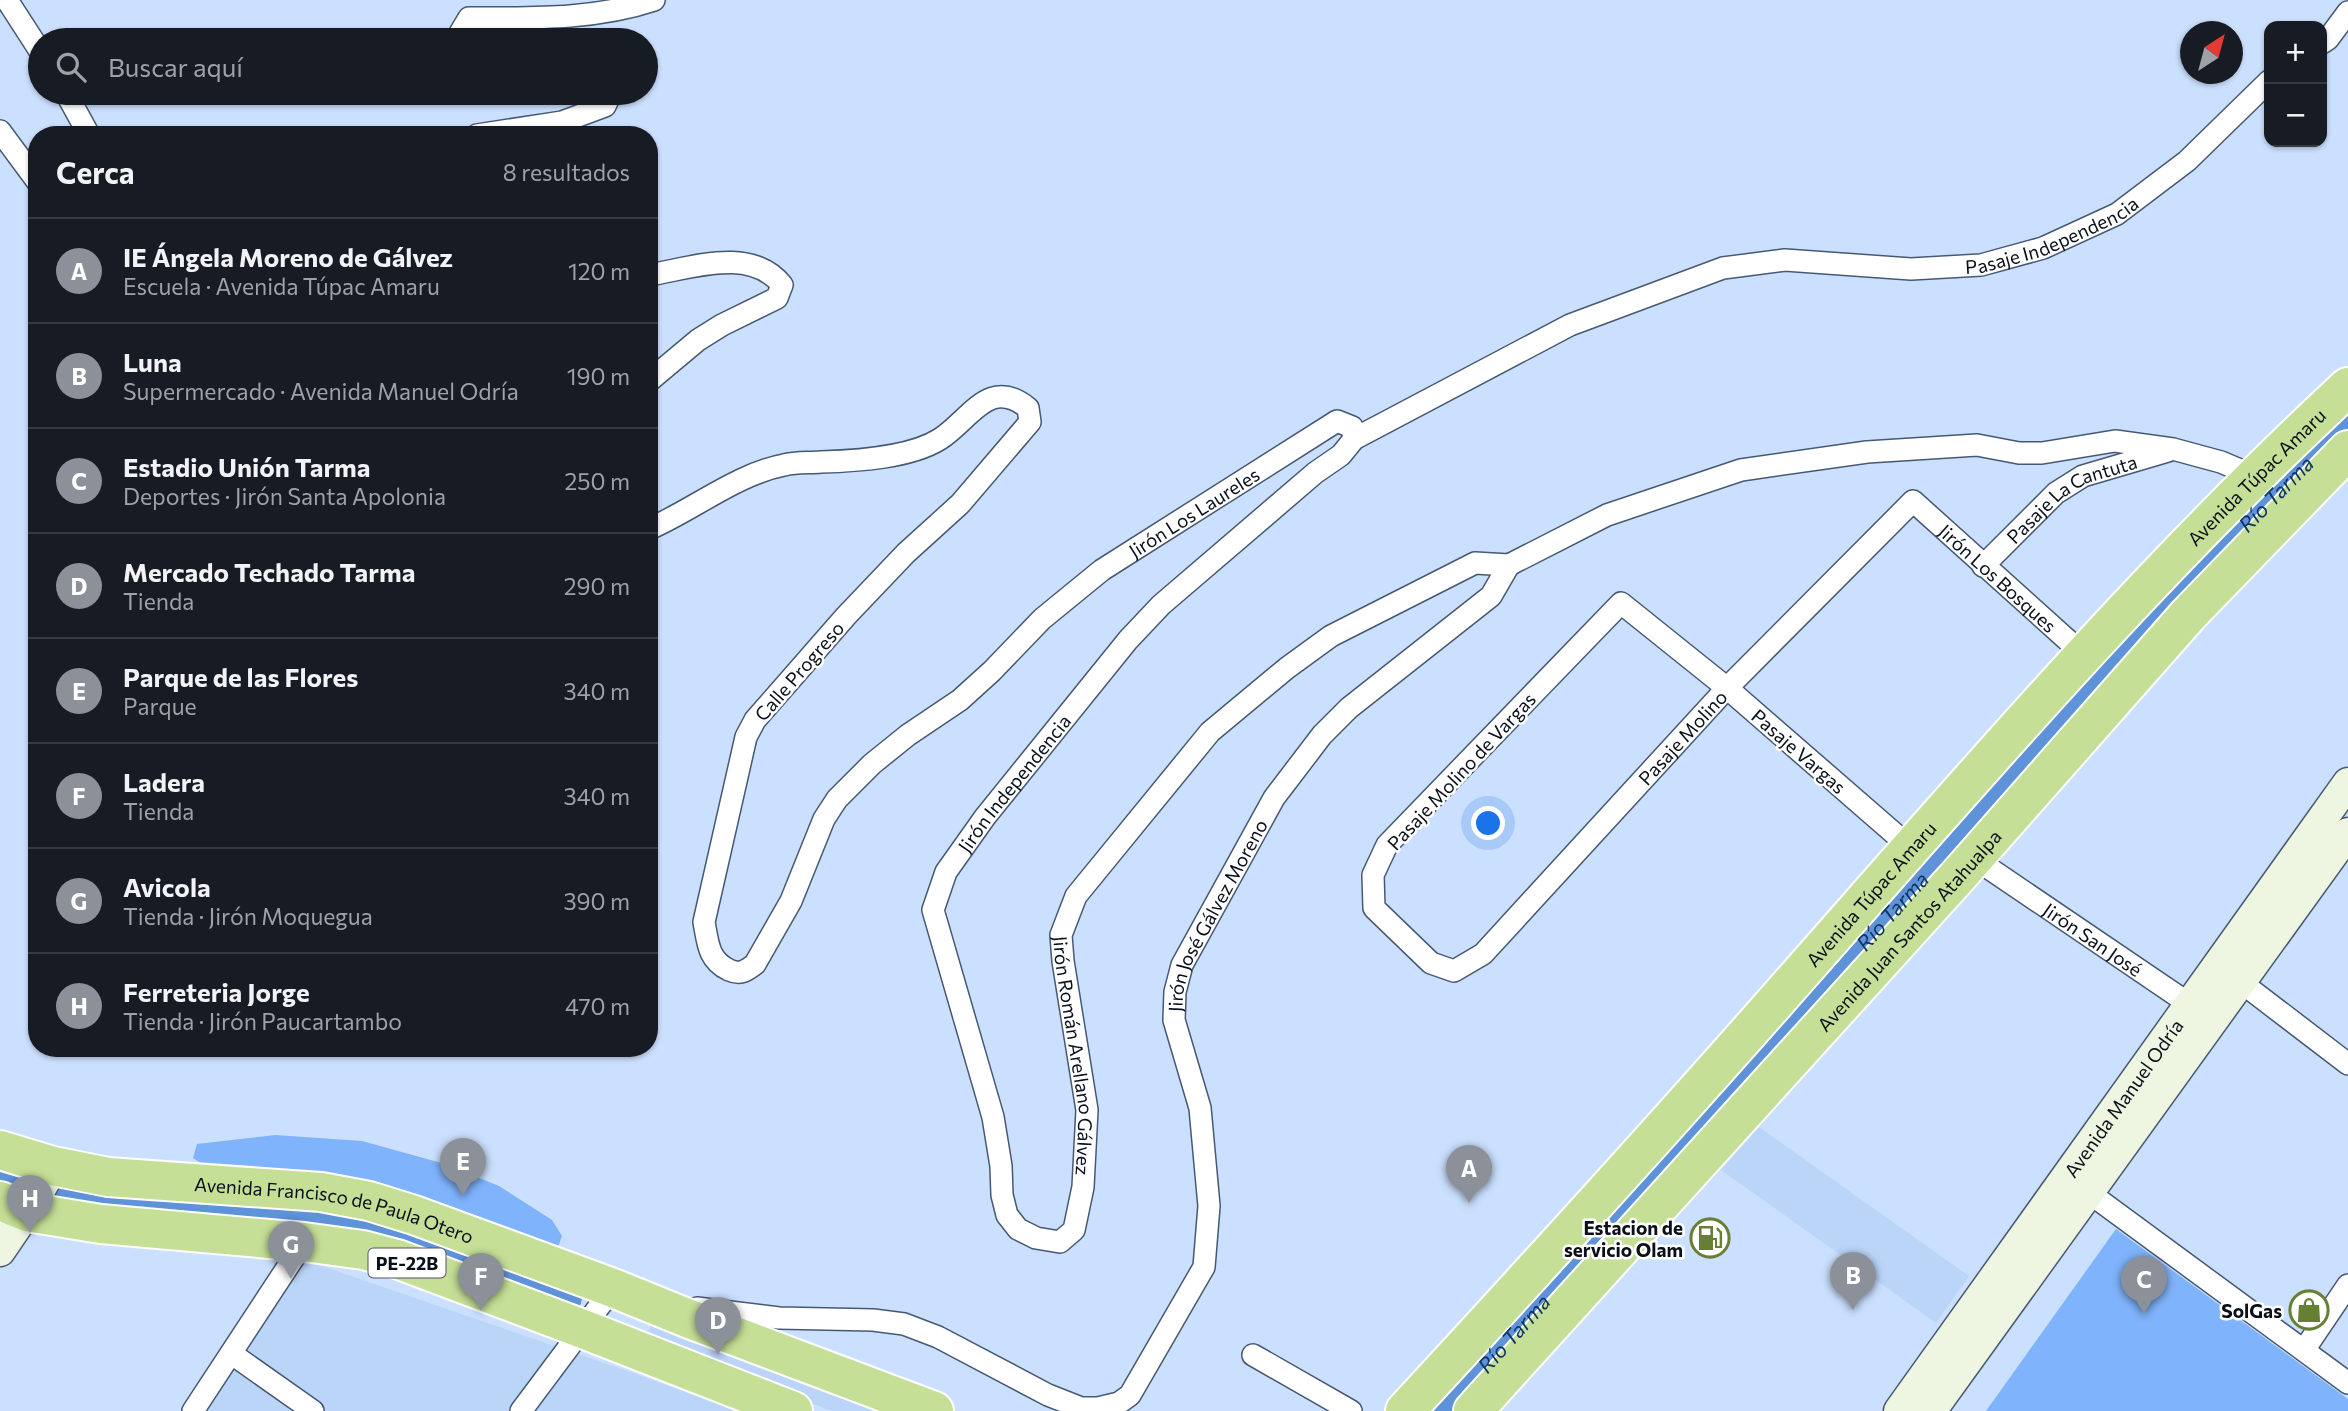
<!DOCTYPE html>
<html lang="es">
<meta charset="utf-8">
<style>
body{margin:0;font-family:Commissioner,sans-serif;background:#242831;color:#f1f3f6}
.controls{position:absolute;right:21px;top:21px;display:grid;overflow:hidden;border-radius:14px;box-shadow:0 2px 5px #0004}
.controls button{width:63px;height:63px;display:grid;place-items:center;padding:0;border:0;border-bottom:2px solid #363941;background:#171b24;color:#f1f3f6;font:35px sans-serif}
.compass{position:absolute;left:2180px;top:21px;width:63px;height:63px;border-radius:50%;background:#171b24;box-shadow:0 2px 5px #0004;rotate:36deg}
.you{position:absolute;left:1489px;top:824px;width:24px;height:24px;margin:-18px;border:5px solid #fff;border-radius:50%;background:#1a73e8;box-shadow:0 0 0 10px #1a73e833}
.badge{display:grid;place-items:center;width:46px;height:46px;border-radius:50%;background:#8c9099;color:#fff;font-size:23px;font-weight:700}
.pin{position:absolute;translate:-50% -58px;filter:drop-shadow(0 2px 4px #0008)}
.pin::after{content:'';position:absolute;top:37px;width:24px;height:21px;background:inherit;clip-path:polygon(0 0,100% 0,50% 100%)}
.list{margin:0;padding:0;list-style:none}
h2{display:flex;justify-content:space-between;align-items:center;height:91px;margin:0;padding:0 28px;font-size:30px}
h2 small{font-size:23px;font-weight:400;color:#9ea1a6}
.list li{display:grid;grid-template-columns:46px 1fr auto;gap:21px;align-items:center;box-sizing:border-box;height:105px;padding:0 28px;border-top:2px solid #363941}
.list b{display:block;font-size:26px;white-space:nowrap}
.list p{margin:0;font-size:23px;white-space:nowrap;color:#9ea1a6}
.list em{font-size:23px;font-style:normal;color:#9ea1a6}
.icon{flex:none;width:38px;height:38px;fill:none;stroke:currentColor;stroke-width:2;stroke-linecap:round;stroke-linejoin:round}
.map{position:relative;flex:none;width:2348px;height:1411px;overflow:hidden}
.search{position:absolute;background:#171b24;box-shadow:0 2px 5px #0004;left:28px;top:28px;width:630px;height:77px;display:flex;align-items:center;gap:18px;box-sizing:border-box;padding:0 24px;border-radius:38px;color:#9ea1a6;font-size:26px}
.panel{position:absolute;background:#171b24;box-shadow:0 2px 5px #0004;left:28px;top:126px;width:630px;height:931px;border-radius:28px}
.map>svg:first-child{display:block}
.built{fill:#bbd5f9}
.green{fill:#7fb3fb}
.lines{fill:none;stroke-linecap:round;stroke-linejoin:round}
.river{stroke:#5e92d9;stroke-width:38}
.street-casing{stroke:#475972;stroke-width:24}
.secondary-casing{stroke:#475972;stroke-width:33}
.highway-casing{stroke:#fff;stroke-width:42}
.street{stroke:#fff;stroke-width:21}
.secondary{stroke:#eef5e0;stroke-width:30}
.highway{stroke:#c5df97;stroke-width:38}
.labels{text-anchor:middle;dominant-baseline:central;stroke-width:5;stroke-linejoin:round;paint-order:stroke}
.shield{fill:#fff;stroke:#53585f;stroke-width:2}
.shield-label{font-size:18px;font-weight:bold;fill:#09101a}
.street-label{font-size:19px;fill:#09101a;stroke:#fff}
.poi-label{font-size:19px;font-weight:bold;fill:#09101a;stroke:#fff;text-anchor:end}
.water-label{font-size:21px;font-style:italic;fill:#103361;stroke:#fff}
</style>
<div class="map">
<svg width="2348" height="1411" viewBox="0 0 2348 1411">
<rect width="100%" height="100%" fill="#cbe0fe"/>
<g class="built">
<path d="M 1759,1127 L 1969,1276 L 1936,1323 L 1721,1170 Z"/>
<path d="M 290,1255 L 633,1373 L 737,1411 L 184,1411 Z"/>
<path d="M 656,1319 L 899,1411 L 832,1411 L 726,1372 L 643,1338 Z"/>
</g>
<g class="green">
<path d="M 275,1135 L 362,1141 L 445,1164 L 499,1186 L 552,1220 L 562,1236 L 558,1247 L 544,1247 L 441,1206 L 363,1180 L 296,1170 L 225,1169 L 201,1163 L 193,1158 L 197,1144 Z"/>
<path d="M 2116,1229 L 2348,1399 L 2348,1411 L 1986,1411 Z"/>
</g>
<g class="lines">
<g class="river">
<path d="M 0,1176 L 87,1197 L 325,1215 L 362,1222 L 563,1297"/>
<path id="s1" d="M 1443,1411 L 2168,602 L 2348,419"/>
</g>
<g class="street-casing">
<g id="street">
<path d="M 7,0 L 40,51"/>
<path d="M 460,40 L 460,33 L 469,18 C 531,18 594,20 654,0"/>
<path d="M 2322,43 L 2328,39 L 2348,12"/>
<path d="M 66,93 L 89,135"/>
<path d="M 0,131 L 37,181"/>
<path d="M 477,135 L 562,122 L 605,106 L 611,93"/>
<path d="M 649,275 C 692,268 751,246 782,285 L 777,298 L 722,325 L 698,340 L 649,381"/>
<path id="s2" d="M 2254,476 L 2221,462 L 2173,449 L 2115,441 L 2042,453 L 2019,453 L 1977,445 L 1867,452 L 1741,470 L 1607,515 L 1509,565 L 1475,563 L 1331,636 L 1287,668 L 1210,732 L 1076,896 L 1061,935 L 1063,961 L 1087,1110 L 1083,1187 L 1074,1230 L 1060,1242 L 1036,1238 L 1018,1229 L 1007,1215 L 1002,1195 L 1001,1166 L 993,1117 L 933,910 L 946,872 L 985,817 L 1128,640 L 1161,605 L 1315,473 L 1341,455 L 1354,439 L 1570,325 L 1723,268 L 1785,260 L 1911,269 L 1981,265 L 2043,248 L 2117,214 L 2187,161 L 2269,81"/>
<path id="s3" d="M 649,529 C 693,510 737,474 784,465 C 795,462 809,463 821,462 C 856,461 910,458 940,439 C 970,420 989,376 1028,408 L 1030,422 L 960,504 L 906,553 L 846,616 L 755,720 L 746,737 L 704,922 C 708,943 708,960 729,970 C 740,975 746,971 755,964 L 791,901 L 824,819 L 837,799 L 872,764 L 908,735 L 960,700 L 992,671 L 1042,619 L 1102,570 L 1337,421 L 1352,427 L 1354,439"/>
<path id="s4" d="M 1983,566 L 2056,493 L 2083,476 L 2168,451"/>
<path id="s5" d="M 1911,848 L 1727,688 L 1621,603 L 1387,845 L 1373,875 L 1374,908 L 1431,963 L 1454,971 L 1483,954 L 1727,688 L 1913,501 L 2083,654"/>
<path id="s6" d="M 1974,858 L 2201,1012"/>
<path d="M 2229,973 L 2348,1064"/>
<path d="M 2088,1192 L 2348,1383"/>
<path id="s7" d="M 697,1308 L 779,1318 L 873,1320 L 904,1324 L 938,1337 L 1048,1395 L 1081,1408 L 1098,1408 L 1119,1403 L 1130,1395 L 1204,1267 L 1209,1206 L 1200,1108 L 1174,1020 L 1175,992 L 1182,965 L 1274,798 L 1322,735 L 1349,708 L 1491,596 L 1509,565"/>
<path d="M 2304,1350 L 2348,1285"/>
<path d="M 232,1354 L 313,1411"/>
<path d="M 1253,1355 L 1351,1411"/>
<path d="M 193,1411 L 304,1242"/>
<path d="M 521,1411 L 613,1288"/>
</g>
</g>
<g class="secondary-casing">
<g id="secondary">
<path d="M 0,1251 L 34,1201 L 53,1166"/>
<path id="s8" d="M 1899,1411 L 2348,783"/>
<path d="M 1931,1411 L 2348,833"/>
</g>
</g>
<g class="highway-casing">
<g id="highway">
<path id="s9" d="M 0,1150 L 53,1166 L 108,1177 L 321,1192 L 369,1201 L 414,1215 L 613,1288 L 687,1318 L 934,1411"/>
<path d="M 0,1201 L 27,1212 L 101,1224 L 304,1242 L 363,1250 L 397,1259 L 583,1329 L 793,1411"/>
<path id="s10" d="M 1405,1411 C 1538,1267 1670,1122 1799,975 C 1976,774 2151,570 2348,387"/>
<path id="s11" d="M 1473,1411 L 1958,876 L 2189,614 L 2348,450"/>
</g>
</g>
<use href="#street" class="street"/>
<use href="#secondary" class="secondary"/>
<use href="#highway" class="highway"/>
</g>
<defs>
<g id="fuel-ring" transform="scale(2.0125)"><circle r="9.5" fill="#fff" stroke="#677f32" stroke-width="1.5"/><path d="M-5.5-6h7V0h2V4h1.3V-2.5L3-4.5l.8-.8L6-3V5H2.5V1h-1V6h-7ZM-4.2-4.7v3.2H.2V-4.7Z" fill="#677f32"/></g>
<g id="shop-ring" transform="scale(2.0125)"><circle r="9.5" fill="#fff" stroke="#677f32" stroke-width="1.5"/><path d="M-5-2.5h2.3a2.7 3.5 0 0 1 5.4 0H5L5.5 6h-11ZM-1.5-2.5h3a1.5 2.3 0 0 0-3 0Z" fill="#677f32"/></g>
</defs>
<g fill-rule="evenodd">
<use href="#fuel-ring" x="1710" y="1238"/>
<use href="#shop-ring" x="2309" y="1310"/>
</g>
<g class="labels">
<rect class="shield" x="368.5" y="1248.5" width="77" height="29" rx="5"/>
<g class="shield-label">
<text x="407" y="1263">PE-22B</text>
</g>
<g class="street-label">
<text stroke="none"><textPath href="#s2" startOffset="3451">Pasaje Independencia</textPath></text>
<text stroke="none"><textPath href="#s10" startOffset="1264">Avenida Túpac Amaru</textPath></text>
<text stroke="none"><textPath href="#s4" startOffset="114">Pasaje La Cantuta</textPath></text>
<text stroke="none"><textPath href="#s3" startOffset="1774">Jirón Los Laureles</textPath></text>
<text stroke="none"><textPath href="#s5" startOffset="1659">Jirón Los Bosques</textPath></text>
<text transform="translate(799 671) rotate(-49)">Calle Progreso</text>
<text stroke="none"><textPath href="#s5" startOffset="1214">Pasaje Molino</textPath></text>
<text transform="translate(1799 751) rotate(41)">Pasaje Vargas</text>
<text transform="translate(1461 771) rotate(-47)">Pasaje Molino de Vargas</text>
<text stroke="none"><textPath href="#s2" startOffset="2222">Jirón Independencia</textPath></text>
<text stroke="none"><textPath href="#s10" startOffset="696">Avenida Túpac Amaru</textPath></text>
<text stroke="none"><textPath href="#s7" startOffset="970">Jirón José Gálvez Moreno</textPath></text>
<text stroke="none"><textPath href="#s11" startOffset="649">Avenida Juan Santos Atahualpa</textPath></text>
<text stroke="none"><textPath href="#s6" startOffset="144">Jirón San José</textPath></text>
<text stroke="none"><textPath href="#s2" startOffset="1498">Jirón Román Arellano Gálvez</textPath></text>
<text stroke="none"><textPath href="#s8" startOffset="385">Avenida Manuel Odría</textPath></text>
<text stroke="none"><textPath href="#s9" startOffset="341">Avenida Francisco de Paula Otero</textPath></text>
</g>
<g class="poi-label">
<text x="1683" y="1227">Estacion de<tspan x="1683" dy="22">servicio Olam</tspan></text>
<text x="2282" y="1310">SolGas</text>
</g>
<g class="water-label">
<text stroke="none"><textPath href="#s1" startOffset="1239">Río Tarma</textPath></text>
<text stroke="none"><textPath href="#s1" startOffset="672">Río Tarma</textPath></text>
<text stroke="none"><textPath href="#s1" startOffset="105">Río Tarma</textPath></text>
</g>
</g>
</svg>
<div class="controls">
<button>+</button>
<button>−</button>
</div>
<svg class="compass" viewBox="-18 -18 36 36"><path d="M0-13l5 13h-10z" fill="#e53935"/><path d="M0 13l5-13h-10z" fill="#9ea1a6"/></svg>
<div class="you"></div>
<div class="pin badge" style="left:1469px;top:1203px">A</div>
<div class="pin badge" style="left:1853px;top:1310px">B</div>
<div class="pin badge" style="left:2144px;top:1314px">C</div>
<div class="pin badge" style="left:718px;top:1355px">D</div>
<div class="pin badge" style="left:463px;top:1196px">E</div>
<div class="pin badge" style="left:481px;top:1311px">F</div>
<div class="pin badge" style="left:291px;top:1279px">G</div>
<div class="pin badge" style="left:30px;top:1233px">H</div>
<div class="search"><svg class="icon" aria-label="search" viewBox="0 0 24 24"><circle cx="10" cy="10" r="6"/><path d="M15 15l6 6"/></svg>Buscar aquí</div>
<section class="panel">
<h2>Cerca<small>8 resultados</small></h2>
<ul class="list">
<li><span class="badge">A</span><div><b>IE Ángela Moreno de Gálvez</b><p>Escuela · Avenida Túpac Amaru</p></div><em>120 m</em></li>
<li><span class="badge">B</span><div><b>Luna</b><p>Supermercado · Avenida Manuel Odría</p></div><em>190 m</em></li>
<li><span class="badge">C</span><div><b>Estadio Unión Tarma</b><p>Deportes · Jirón Santa Apolonia</p></div><em>250 m</em></li>
<li><span class="badge">D</span><div><b>Mercado Techado Tarma</b><p>Tienda</p></div><em>290 m</em></li>
<li><span class="badge">E</span><div><b>Parque de las Flores</b><p>Parque</p></div><em>340 m</em></li>
<li><span class="badge">F</span><div><b>Ladera</b><p>Tienda</p></div><em>340 m</em></li>
<li><span class="badge">G</span><div><b>Avicola</b><p>Tienda · Jirón Moquegua</p></div><em>390 m</em></li>
<li><span class="badge">H</span><div><b>Ferreteria Jorge</b><p>Tienda · Jirón Paucartambo</p></div><em>470 m</em></li>
</ul>
</section>
</div>
